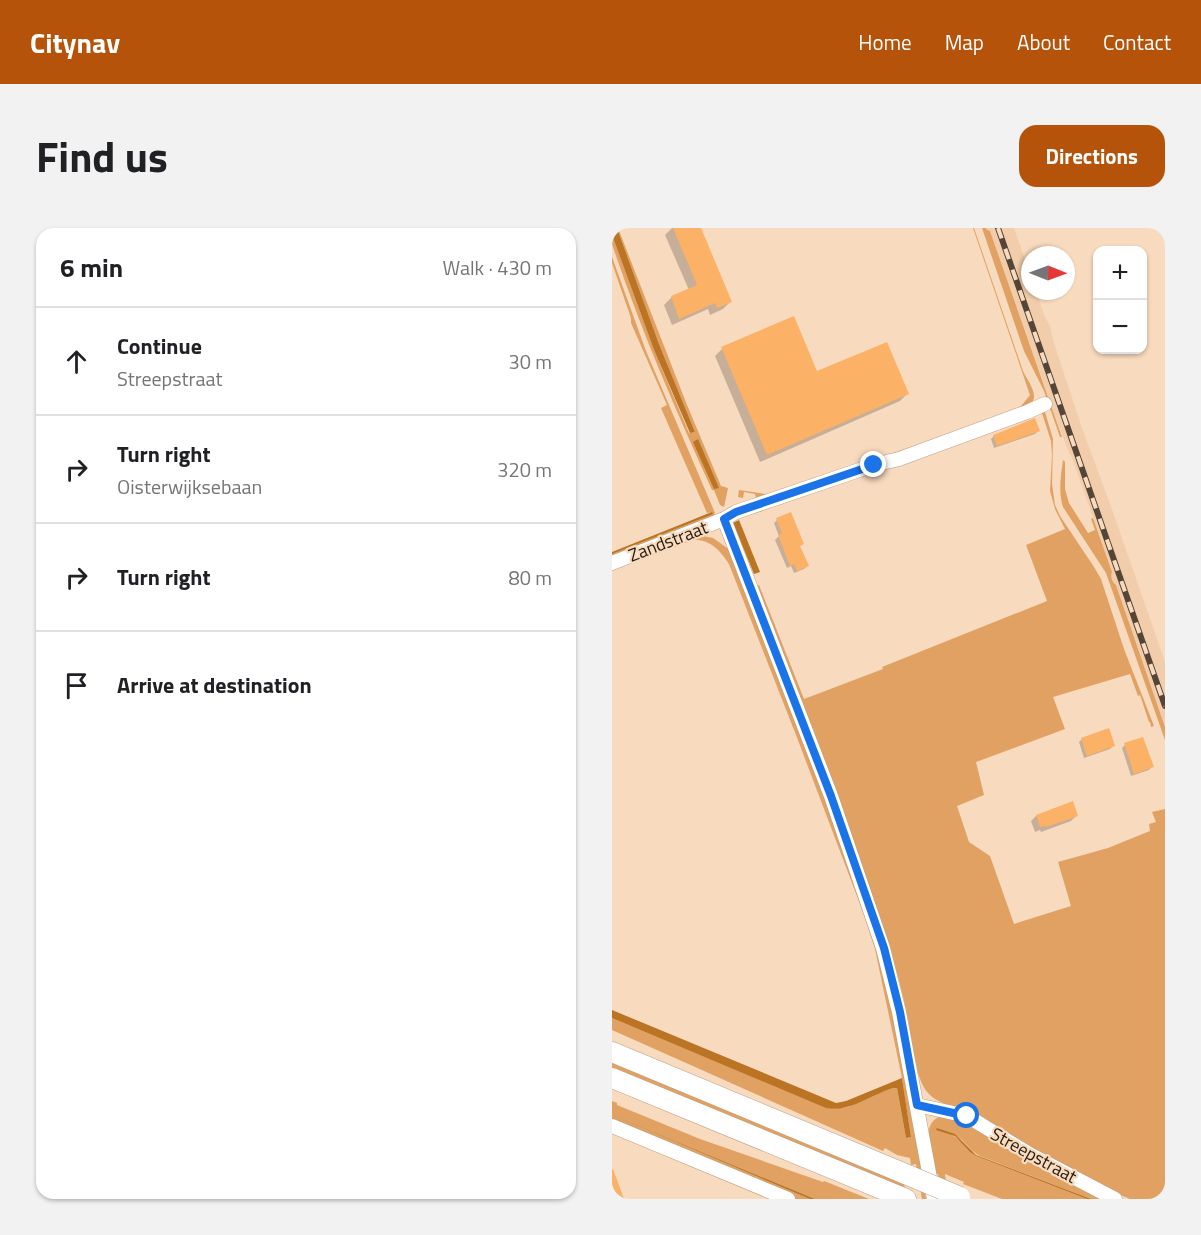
<!DOCTYPE html>
<meta charset="utf-8">
<style>
body{margin:0;font-family:"Titillium Web",sans-serif;background:#f2f2f2;color:#202124}
.controls{position:absolute;right:18px;top:18px;display:grid;overflow:hidden;border-radius:12px;box-shadow:0 2px 4px #0004}
.controls button{width:54px;height:54px;display:grid;place-items:center;padding:0;border:0;border-bottom:2px solid #e0e0e0;background:#fff;color:#202124;font:30px sans-serif}
.compass{position:absolute;left:409px;top:18px;width:54px;height:54px;border-radius:50%;background:#fff;box-shadow:0 2px 4px #0004;rotate:91deg}
.stop{position:absolute;width:18px;height:18px;margin:-14px;border:4px solid #1a73e8;border-radius:50%;background:#fff}
.stop.end{background:#1a73e8;border-color:#fff;box-shadow:0 2px 6px #0008}
.list{margin:0;padding:0;list-style:none}
h2{display:flex;justify-content:space-between;align-items:center;height:78px;margin:0;padding:0 24px;font-size:26px}
h2 small{font-size:20px;font-weight:400;color:#757577}
.list li{display:grid;grid-template-columns:39px 1fr auto;gap:18px;align-items:center;box-sizing:border-box;height:108px;padding:0 24px;border-top:2px solid #e0e0e0}
.list b{display:block;font-size:22px;white-space:nowrap}
.list p{margin:0;font-size:20px;white-space:nowrap;color:#757577}
.list em{font-size:20px;font-style:normal;color:#757577}
.icon{flex:none;width:33px;height:33px;fill:none;stroke:currentColor;stroke-width:2;stroke-linecap:round;stroke-linejoin:round}
.map{position:relative;flex:none;width:553px;height:971px;overflow:hidden;border-radius:18px}
header{display:flex;align-items:center;gap:36px;box-sizing:border-box;height:84px;padding:0 30px;background:#b45309;color:#fff}
header strong{font-size:28px}
nav{display:flex;gap:33px;margin-inline-start:auto;font-size:21px}
.intro{display:flex;align-items:center;justify-content:space-between;box-sizing:border-box;height:144px;padding:0 36px}
h1{margin:0;font-size:42px}
.button{padding:15px 27px;border-radius:18px;background:#b45309;color:#fff;font-size:21px;font-weight:700}
main{display:flex;gap:36px;padding:0 36px}
aside{flex:1;background:#fff;border-radius:18px;box-shadow:0 2px 4px #0004}
.map>svg:first-child{display:block}
.built{fill:#f1cdac}
.green{fill:#e0a163}
.water{fill:#ba7423}
.shadow{fill:#0003}
.building{fill:#fbb166}
.lines{fill:none;stroke-linecap:round;stroke-linejoin:round}
.minor-casing{stroke:#bb9f85;stroke-width:15}
.highway-casing{stroke:#bb9f85;stroke-width:21}
.minor{stroke:#fff;stroke-width:14}
.highway{stroke:#fff;stroke-width:20}
.rail-casing{stroke:#544537;stroke-width:6}
.rail{stroke:#f8dabe;stroke-width:4;stroke-dasharray:11;stroke-linecap:butt}
.highway-bridge-casing{stroke:#bb9f85;stroke-width:21;stroke-linecap:butt}
.highway-bridge{stroke:#fff;stroke-width:20}
.route{stroke:#1a73e8;stroke-width:8}
.labels{text-anchor:middle;dominant-baseline:central;stroke-width:4.5;stroke-linejoin:round;paint-order:stroke}
.street-label{font-size:18px;fill:#271c12;stroke:#f8dabe}
</style>
<header>
<strong>Citynav</strong>
<nav><a>Home</a><a>Map</a><a>About</a><a>Contact</a></nav>
</header>
<div class="intro"><h1>Find us</h1><a class="button">Directions</a></div>
<main>
<aside>
<h2>6 min<small>Walk · 430 m</small></h2>
<ul class="list">
<li><svg class="icon" aria-label="ahead" viewBox="0 0 24 24"><path d="M12 20V5M6 11l6-6 6 6"/></svg><div><b>Continue</b><p>Streepstraat</p></div><em>30 m</em></li>
<li><svg class="icon" aria-label="right" viewBox="0 0 24 24"><path d="M7 20v-9h11M14 6l5 5-5 5"/></svg><div><b>Turn right</b><p>Oisterwijksebaan</p></div><em>320 m</em></li>
<li><svg class="icon" aria-label="right" viewBox="0 0 24 24"><path d="M7 20v-9h11M14 6l5 5-5 5"/></svg><div><b>Turn right</b></div><em>80 m</em></li>
<li><svg class="icon" aria-label="arrive" viewBox="0 0 24 24"><path d="M6 21V4h12l-3 4 3 4H6"/></svg><div><b>Arrive at destination</b></div></li>
</ul>
</aside>
<div class="map">
<svg width="553" height="971" viewBox="0 0 553 971">
<rect width="100%" height="100%" fill="#f8dabe"/>
<path class="built" d="M 374,0 L 402,0 L 418,46 L 418,63 L 424,63 L 432,87 L 438,98 L 441,112 L 470,200 L 502,287 L 553,434 L 553,499 L 504,357 L 501,355 L 498,348 L 500,344 L 459,227 L 458,227 L 443,188 L 378,3 L 375,3 Z"/>
<g class="green">
<path d="M 5,0 L 6,0 L 75,177 L 109,258 L 116,260 L 112,279 L 108,277 L 102,262 L 100,262 C 63,181 28,100 0,16 L 0,7 L 42,122 L 77,205 L 83,204 L 47,116 Z"/>
<path d="M 361,0 L 362,0 L 411,143 C 417,156 430,169 415,180 L 145,273 L 143,266 L 132,264 L 131,270 L 126,269 L 127,262 L 160,267 L 400,184 L 410,177 L 418,167 Z"/>
<path d="M 370,0 L 374,0 L 375,2 L 378,3 L 450,209 L 448,209 L 432,163 L 412,123 Z"/>
<path d="M 0,29 L 34,123 L 103,285 L 101,289 L 0,329 L 0,326 L 100,284 L 95,285 L 49,180 L 55,177 L 19,95 L 19,90 L 0,35 Z"/>
<path d="M 429,182 L 433,184 L 441,211 L 440,256 L 443,277 L 448,288 L 482,339 L 489,351 L 512,421 L 542,498 L 539,499 L 538,494 L 537,494 L 528,467 L 526,468 L 518,446 L 441,469 L 453,501 L 364,534 L 372,567 L 345,578 L 357,614 L 378,628 L 402,696 L 459,678 L 446,634 L 496,620 L 538,603 L 537,596 L 544,594 L 540,584 L 553,581 L 553,971 L 518,971 L 494,961 L 350,881 C 339,877 325,875 317,866 C 302,851 300,808 295,787 C 291,766 285,745 279,724 L 144,358 L 147,357 L 192,471 L 271,441 L 270,439 L 435,373 L 414,317 L 453,301 L 443,281 L 438,263 L 440,227 L 439,213 Z"/>
<path d="M 451,232 L 453,234 L 453,261 L 457,275 L 476,305 L 483,302 L 479,291 L 481,290 L 500,344 C 498,349 500,354 504,357 L 553,499 L 553,512 L 494,345 L 451,279 C 446,264 449,247 451,232 Z"/>
<path d="M 86,307 L 101,310 L 118,322 L 201,531 L 272,739 L 310,935 L 308,936 L 314,971 L 310,971 L 304,936 L 299,937 L 298,930 L 285,927 L 273,920 L 271,923 L 0,802 L 0,790 L 218,881 L 236,879 L 277,861 L 285,860 L 294,910 L 299,909 L 290,850 L 263,721 L 251,684 L 184,507 L 117,336 C 108,322 98,311 81,312 L 0,342 L 0,338 Z"/>
<path d="M 0,835 L 290,954 L 292,955 L 293,961 L 0,841 Z"/>
<path d="M 0,873 L 5,875 L 5,877 L 88,911 L 211,954 L 212,953 L 257,971 L 203,971 L 7,890 L 198,971 L 182,971 L 0,894 Z"/>
<path d="M 329,888 L 345,889 L 498,971 L 479,971 L 368,928 C 356,922 350,907 337,905 C 348,910 354,922 364,928 L 475,971 L 390,971 L 351,956 L 352,954 L 333,946 L 336,971 L 330,971 L 326,946 L 324,946 C 322,935 315,912 317,902 C 318,895 323,890 329,888 Z"/>
</g>
<g class="water">
<path d="M 0,0 L 5,0 L 47,116 L 83,204 L 78,205 L 42,122 L 0,7 Z"/>
<path d="M 86,211 L 107,260 L 102,261 L 81,214 Z"/>
<path d="M 100,284 L 101,286 L 0,326 L 0,324 Z"/>
<path d="M 127,292 L 148,344 L 142,346 L 121,295 Z"/>
<path d="M 0,782 L 224,875 L 234,873 L 290,850 L 299,909 L 294,910 L 285,860 C 278,860 273,863 266,866 C 250,873 232,884 214,880 L 0,790 Z"/>
<path d="M 0,887 L 203,971 L 198,971 Z"/>
<path d="M 325,900 L 343,906 L 364,927 L 479,971 L 475,971 L 364,928 L 358,924 L 343,908 L 324,902 Z"/>
</g>
<g class="shadow">
<path d="M 60,0 L 87,0 L 119,73 L 111,81 L 98,87 L 96,81 L 60,97 L 52,77 L 60,69 L 77,62 L 53,7 Z"/>
<path d="M 110,121 L 204,145 L 295,166 L 288,173 L 148,234 L 103,128 Z"/>
<path d="M 426,203 L 423,206 L 382,220 L 379,211 L 382,208 Z"/>
<path d="M 165,292 L 190,316 L 187,319 L 195,338 L 192,341 L 182,345 L 179,338 L 175,340 L 163,312 L 167,308 L 162,295 Z"/>
<path d="M 470,511 L 501,518 L 498,521 L 472,530 L 467,514 Z"/>
<path d="M 513,517 L 540,538 L 537,542 L 519,548 L 510,520 Z"/>
<path d="M 424,588 L 464,588 L 459,593 L 429,604 L 428,602 L 423,604 L 419,593 Z"/>
</g>
<g class="building">
<path d="M 61,0 L 89,0 L 120,74 L 105,80 L 103,75 L 67,91 L 59,68 L 85,57 Z"/>
<path d="M 182,88 L 205,143 L 275,114 L 297,166 L 155,227 L 109,119 Z"/>
<path d="M 423,190 L 428,203 L 385,218 L 381,207 Z"/>
<path d="M 179,284 L 192,316 L 188,318 L 197,338 L 185,343 L 182,336 L 178,338 L 166,307 L 170,305 L 164,290 Z"/>
<path d="M 497,500 L 503,518 L 475,528 L 469,510 Z"/>
<path d="M 531,509 L 542,539 L 522,546 L 512,515 Z"/>
<path d="M 461,573 L 466,588 L 434,599 L 434,598 L 428,599 L 424,587 Z"/>
<path d="M 0,941 L 1,941 L 12,971 L 0,971 Z"/>
</g>
<g class="lines">
<g class="minor-casing">
<g id="minor">
<path d="M 112,291 L 219,568 L 271,720 L 287,784 L 322,971"/>
<path d="M 0,335 L 112,291 L 124,284 L 262,237 L 287,231 L 415,184 L 433,176"/>
<path d="M 305,877 L 355,888 L 419,927 L 503,971"/>
<path d="M 0,898 L 176,971"/>
</g>
</g>
<g class="highway-casing">
<g id="highway">
<path d="M 0,824 L 291,945"/>
<path d="M 0,850 L 294,971"/>
</g>
</g>
<use href="#minor" class="minor"/>
<use href="#highway" class="highway"/>
<g class="rail-casing">
<path id="rail" d="M 386,0 L 553,478"/>
</g>
<use href="#rail" class="rail"/>
<g class="highway-bridge-casing">
<path id="highway-bridge" d="M 291,945 L 348,969"/>
</g>
<use href="#highway-bridge" class="highway-bridge"/>
</g>
<g class="lines">
<path class="route" d="M 262,237 L 124,284 L 112,291 L 219,568 L 272,720 L 288,784 L 305,877 L 355,888"/>
</g>
<g class="labels">
<g class="street-label">
<text transform="translate(56 313) rotate(-21)">Zandstraat</text>
<text transform="translate(422 927) rotate(29)">Streepstraat</text>
</g>
</g>
</svg>
<div class="controls">
<button>+</button>
<button>−</button>
</div>
<svg class="compass" viewBox="-18 -18 36 36"><path d="M0-13l5 13h-10z" fill="#e53935"/><path d="M0 13l5-13h-10z" fill="#757577"/></svg>
<div class="stop" style="left:355px;top:888px"></div>
<div class="stop end" style="left:262px;top:237px"></div>
</div>
</main>
